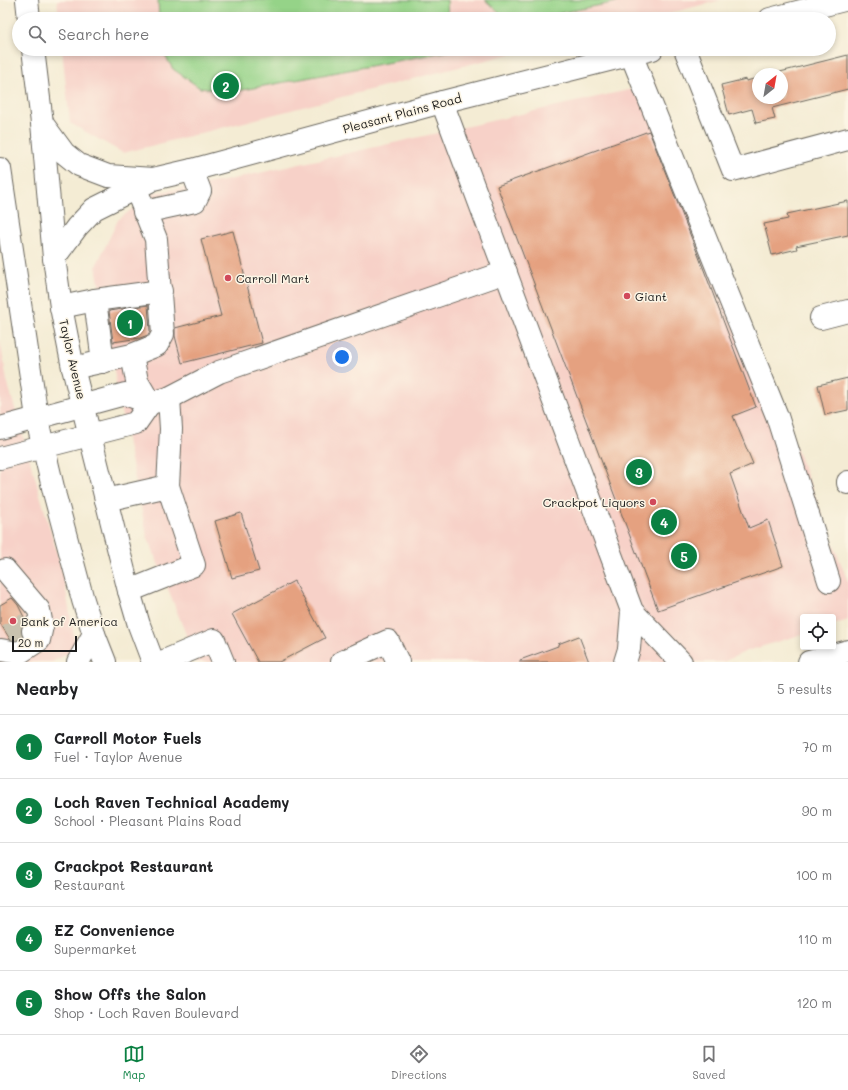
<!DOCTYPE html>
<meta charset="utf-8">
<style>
body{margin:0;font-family:Mali,sans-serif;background:#f2f2f2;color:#202124}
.controls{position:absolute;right:12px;bottom:12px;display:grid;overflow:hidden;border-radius:4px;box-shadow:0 2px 6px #0003}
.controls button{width:36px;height:36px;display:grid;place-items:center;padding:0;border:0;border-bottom:1px solid #e0e0e0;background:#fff;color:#202124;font:20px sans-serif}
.compass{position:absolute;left:752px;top:68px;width:36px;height:36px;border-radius:50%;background:#fff;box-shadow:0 2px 6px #0003;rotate:31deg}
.scale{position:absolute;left:12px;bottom:10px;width:65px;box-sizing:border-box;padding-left:4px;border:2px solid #1c1c1c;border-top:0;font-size:11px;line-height:14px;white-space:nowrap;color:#1c1c1c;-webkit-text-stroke:3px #fcf5e5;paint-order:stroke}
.you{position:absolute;left:342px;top:357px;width:14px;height:14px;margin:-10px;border:3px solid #fff;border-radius:50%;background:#1a73e8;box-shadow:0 0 0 6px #1a73e833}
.badge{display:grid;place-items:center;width:26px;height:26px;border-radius:50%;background:#0b8043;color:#fff;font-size:13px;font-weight:700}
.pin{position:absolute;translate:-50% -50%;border:2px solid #fff;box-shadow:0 1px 4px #0006}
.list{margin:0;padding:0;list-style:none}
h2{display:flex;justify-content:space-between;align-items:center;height:52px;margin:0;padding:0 16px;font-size:17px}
h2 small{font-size:13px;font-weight:400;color:#757577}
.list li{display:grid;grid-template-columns:26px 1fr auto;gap:12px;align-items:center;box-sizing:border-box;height:64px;padding:0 16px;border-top:1px solid #e0e0e0}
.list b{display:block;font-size:15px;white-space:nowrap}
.list p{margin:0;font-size:13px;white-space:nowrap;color:#757577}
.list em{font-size:13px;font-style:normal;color:#757577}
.icon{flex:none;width:22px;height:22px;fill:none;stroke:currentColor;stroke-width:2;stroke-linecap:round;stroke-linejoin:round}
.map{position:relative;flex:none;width:848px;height:662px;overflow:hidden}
.search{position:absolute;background:#fff;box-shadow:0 2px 6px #0003;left:12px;right:12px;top:12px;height:44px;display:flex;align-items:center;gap:10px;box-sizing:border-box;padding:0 14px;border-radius:22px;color:#757577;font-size:15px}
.sheet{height:372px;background:#fff}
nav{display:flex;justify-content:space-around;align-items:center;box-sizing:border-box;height:56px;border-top:1px solid #e0e0e0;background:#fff;font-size:11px;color:#757577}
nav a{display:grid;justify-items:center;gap:2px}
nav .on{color:#0b8043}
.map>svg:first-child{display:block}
.built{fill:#f7d1c8}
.green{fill:#95d388;stroke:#587852}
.building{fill:#e5a180}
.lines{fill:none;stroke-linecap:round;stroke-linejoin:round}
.minor-tunnel{stroke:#c9c2af;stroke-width:22;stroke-dasharray:22 11;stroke-linecap:butt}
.minor-casing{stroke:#68655c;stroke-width:24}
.major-casing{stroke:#68655c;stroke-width:24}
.minor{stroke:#fff;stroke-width:22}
.major{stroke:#fff;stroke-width:22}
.poi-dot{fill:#d1495b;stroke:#fcf5e5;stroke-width:1.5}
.labels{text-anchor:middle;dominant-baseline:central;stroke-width:3;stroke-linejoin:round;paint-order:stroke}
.street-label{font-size:12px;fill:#1c1c1c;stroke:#fcf5e5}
.poi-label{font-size:12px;fill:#1c1c1c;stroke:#fcf5e5;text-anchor:start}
</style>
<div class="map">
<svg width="848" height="662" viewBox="0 0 848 662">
<rect width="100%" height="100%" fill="#fcf5e5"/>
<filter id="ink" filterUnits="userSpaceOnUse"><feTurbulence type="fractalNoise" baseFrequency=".025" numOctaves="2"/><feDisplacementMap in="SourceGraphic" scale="8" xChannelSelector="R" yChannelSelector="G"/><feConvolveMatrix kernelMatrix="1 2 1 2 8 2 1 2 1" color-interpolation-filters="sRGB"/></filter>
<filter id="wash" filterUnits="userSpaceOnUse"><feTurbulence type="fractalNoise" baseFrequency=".012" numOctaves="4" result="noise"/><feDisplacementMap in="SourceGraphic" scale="16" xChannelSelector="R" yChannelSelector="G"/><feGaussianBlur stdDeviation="0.9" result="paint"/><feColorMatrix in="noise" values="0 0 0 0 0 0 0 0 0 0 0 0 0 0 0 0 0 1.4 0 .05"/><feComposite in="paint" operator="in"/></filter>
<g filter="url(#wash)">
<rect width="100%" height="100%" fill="#f4ecd4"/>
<g class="built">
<path d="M 57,0 L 721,0 L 647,19 L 59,19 Z"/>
<path d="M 62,49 L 530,49 L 123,153 L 70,123 Z"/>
<path d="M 655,84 L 848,582 L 848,620 L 833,625 L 833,617 L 803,617 L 803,634 L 747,651 L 723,662 L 197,662 L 147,536 L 121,411 L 96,266 L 118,220 L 153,193 L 224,181 Z"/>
<path d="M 0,340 L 7,381 L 63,574 L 76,649 L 52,662 L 0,662 Z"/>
</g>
<g class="green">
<path d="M 158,0 L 447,0 L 448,19 L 159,19 Z"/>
<path d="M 485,0 L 627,0 L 530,19 L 507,19 Z"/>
<path d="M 163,49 L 449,49 L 449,51 L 232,92 L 200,88 L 173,69 L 164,54 Z"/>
</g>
<g id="blocks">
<g class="building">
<path d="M 848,55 L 848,89 L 772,108 L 775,119 L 756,123 L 752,109 L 729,115 L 721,85 L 746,79 L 746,81 L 758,78 L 758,98 L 782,98 L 782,74 L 772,74 Z"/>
<path d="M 649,131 L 699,257 L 756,407 L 733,416 L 753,464 L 730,474 L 749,528 L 768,520 L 783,566 L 658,610 L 497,186 Z"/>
<path d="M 848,201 L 848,235 L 796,246 L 797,249 L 772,255 L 764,224 L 788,219 L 787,214 Z"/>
<path d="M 233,231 L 262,343 L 182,363 L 175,336 L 175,328 L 221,316 L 201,239 Z"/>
<path d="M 148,305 L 150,331 L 148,335 L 140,338 L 113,342 L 109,311 Z"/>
<path d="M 848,378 L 848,410 L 825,415 L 818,385 Z"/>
<path d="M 241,513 L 259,571 L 232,578 L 215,521 Z"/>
<path d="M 294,581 L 325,638 L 279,662 L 258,662 L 232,614 Z"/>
<path d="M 12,598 L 18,605 L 25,619 L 21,630 L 22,636 L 16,640 L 10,639 L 0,623 L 0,605 Z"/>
<path d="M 579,636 L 589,662 L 520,662 L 520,660 L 558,646 L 558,644 Z"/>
</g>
</g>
</g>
<g filter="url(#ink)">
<use href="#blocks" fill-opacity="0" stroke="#68655c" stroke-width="1"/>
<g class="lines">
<path class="minor-tunnel" d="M 8,635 L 28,623"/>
<g class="minor-casing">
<g id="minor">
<path d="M 770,19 L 844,0"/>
<path d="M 685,49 L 733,170 L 848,139"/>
<path d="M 631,54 L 777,416 L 829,581"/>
<path d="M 442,102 L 632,611 L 681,662"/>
<path d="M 42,123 L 64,153 L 79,165 L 108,176 L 153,179 L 192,170 L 442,102 L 652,49"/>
<path d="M 144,212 L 195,201 L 200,191 L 192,170"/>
<path d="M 54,258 L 77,227 L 94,209 L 148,182"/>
<path d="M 95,300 L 103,362"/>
<path d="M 61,307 L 95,300 L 161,291"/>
<path d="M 821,318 L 848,311"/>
<path d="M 132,355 L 137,381 L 150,403"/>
<path d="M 73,368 L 132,355 L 157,345 L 163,334 L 156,239 L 136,189"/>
<path d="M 0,428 L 125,394 L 150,403 L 169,398 L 219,372 L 506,272"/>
<path d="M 0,458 L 136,423 L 150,403"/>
<path d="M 848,482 L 848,483"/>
<path d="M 168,486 L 171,429 L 169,398"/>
<path d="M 106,500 L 168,486 L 194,565 L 129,591"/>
<path d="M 5,570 L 39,610 L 42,626 L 33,631"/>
<path d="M 1,650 L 19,653 L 39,640 L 42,626 L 36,625"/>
<path d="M 78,662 L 94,634"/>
<path d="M 162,662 L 214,640 L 223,662"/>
<path d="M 342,662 L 388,641 L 398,662"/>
<path d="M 625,662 L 629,649 L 632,611"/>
</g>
</g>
<g class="major-casing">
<g id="major">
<path d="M 27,0 L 29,19"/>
<path d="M 33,49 L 42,123 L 54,258 L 61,307 L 73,368 L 129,591 L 139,625 L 153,662"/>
<path d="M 0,169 L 38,424 L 55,496 L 83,600 L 94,634 L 105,662"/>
<path d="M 809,662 L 848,651"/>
</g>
</g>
<use href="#minor" class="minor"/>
<use href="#major" class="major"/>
</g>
</g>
<g class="poi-dot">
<circle cx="228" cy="278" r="4"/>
<circle cx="627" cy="296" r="4"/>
<circle cx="653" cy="502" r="4"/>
<circle cx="13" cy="621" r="4"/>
</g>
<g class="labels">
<g class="street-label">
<text transform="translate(402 113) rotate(-15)">Pleasant Plains Road</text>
<text transform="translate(73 359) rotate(77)">Taylor Avenue</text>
</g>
<g class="poi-label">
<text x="236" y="278">Carroll Mart</text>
<text x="635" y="296">Giant</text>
<text x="645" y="502" text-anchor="end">Crackpot Liquors</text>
<text x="21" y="621">Bank of America</text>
</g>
</g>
</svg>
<div class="controls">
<button><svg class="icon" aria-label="locate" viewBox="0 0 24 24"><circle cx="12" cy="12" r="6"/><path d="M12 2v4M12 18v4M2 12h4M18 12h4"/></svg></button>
</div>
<svg class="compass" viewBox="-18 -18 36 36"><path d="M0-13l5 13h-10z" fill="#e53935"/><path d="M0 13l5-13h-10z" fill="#757577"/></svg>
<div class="scale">20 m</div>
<div class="you"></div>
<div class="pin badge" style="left:130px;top:323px">1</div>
<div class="pin badge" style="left:226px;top:86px">2</div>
<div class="pin badge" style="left:639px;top:472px">3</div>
<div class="pin badge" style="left:664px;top:522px">4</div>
<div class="pin badge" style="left:684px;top:556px">5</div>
<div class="search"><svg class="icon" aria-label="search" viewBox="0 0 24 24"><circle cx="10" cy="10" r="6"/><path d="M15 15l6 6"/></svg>Search here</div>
</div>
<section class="sheet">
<h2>Nearby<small>5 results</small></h2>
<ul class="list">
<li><span class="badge">1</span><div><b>Carroll Motor Fuels</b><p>Fuel · Taylor Avenue</p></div><em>70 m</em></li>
<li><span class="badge">2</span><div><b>Loch Raven Technical Academy</b><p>School · Pleasant Plains Road</p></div><em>90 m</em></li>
<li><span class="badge">3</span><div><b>Crackpot Restaurant</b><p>Restaurant</p></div><em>100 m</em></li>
<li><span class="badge">4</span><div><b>EZ Convenience</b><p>Supermarket</p></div><em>110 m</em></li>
<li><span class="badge">5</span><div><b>Show Offs the Salon</b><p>Shop · Loch Raven Boulevard</p></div><em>120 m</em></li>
</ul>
</section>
<nav>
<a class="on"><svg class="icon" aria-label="map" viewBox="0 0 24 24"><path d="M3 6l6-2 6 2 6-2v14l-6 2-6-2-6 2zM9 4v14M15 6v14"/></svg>Map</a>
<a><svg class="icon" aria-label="directions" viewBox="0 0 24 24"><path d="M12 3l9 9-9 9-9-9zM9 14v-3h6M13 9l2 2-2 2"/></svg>Directions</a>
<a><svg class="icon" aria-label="saved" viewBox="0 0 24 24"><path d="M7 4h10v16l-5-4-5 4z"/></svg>Saved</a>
</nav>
